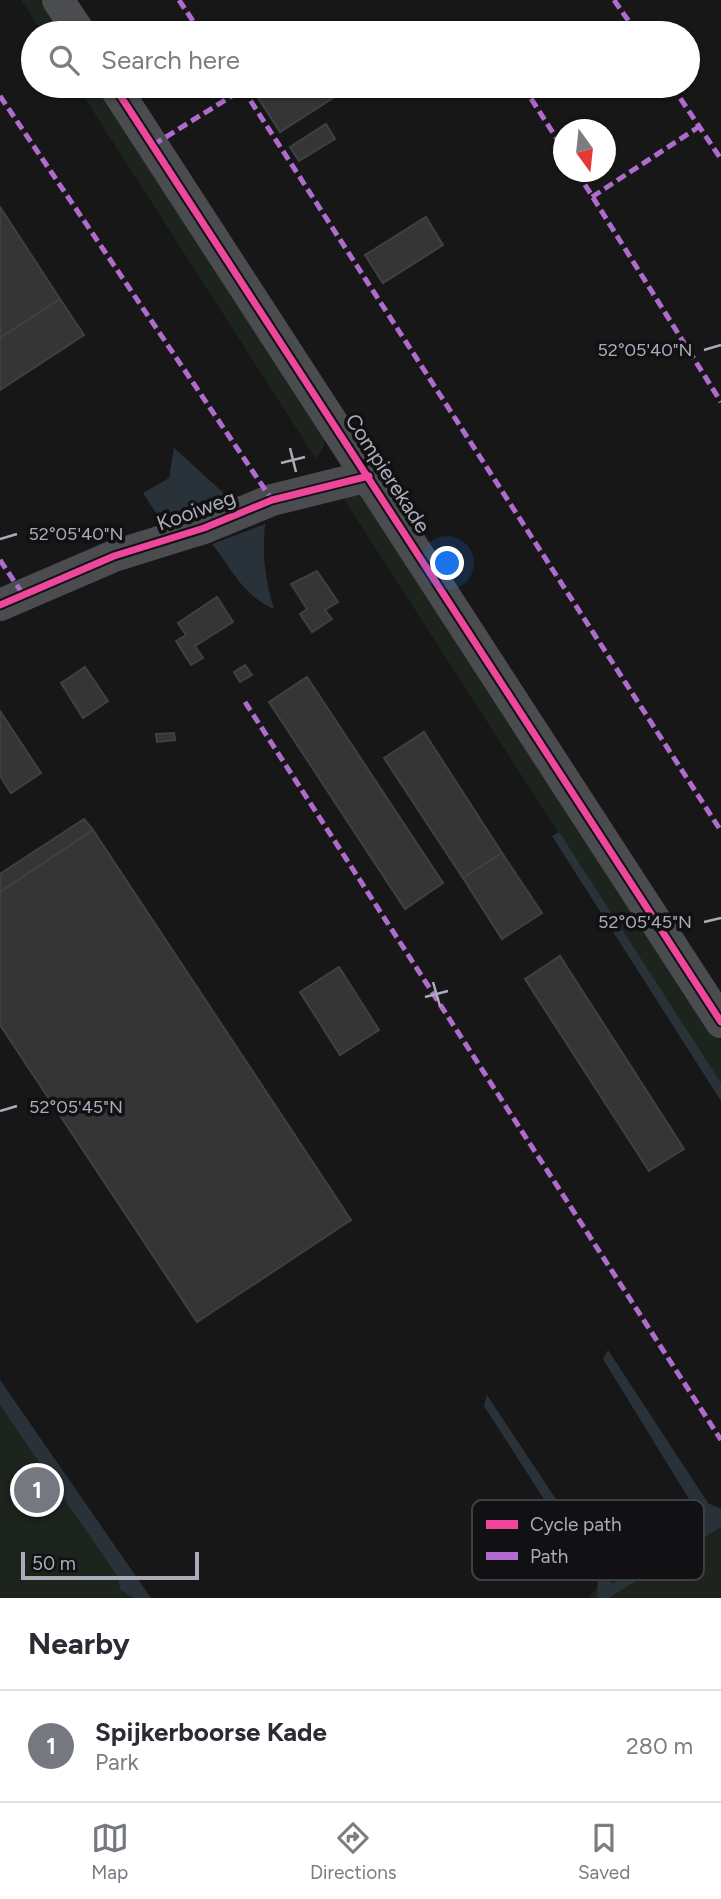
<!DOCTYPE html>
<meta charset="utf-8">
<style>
body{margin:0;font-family:Figtree,sans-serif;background:#f7f7f7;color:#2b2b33}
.compass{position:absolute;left:553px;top:119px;width:63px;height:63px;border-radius:50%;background:#fff;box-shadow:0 2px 5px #0004;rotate:165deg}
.scale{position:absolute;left:21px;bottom:18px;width:178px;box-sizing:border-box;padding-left:7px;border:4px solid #a8adb8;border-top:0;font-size:19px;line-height:24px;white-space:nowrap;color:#a8adb8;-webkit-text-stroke:5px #111113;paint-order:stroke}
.you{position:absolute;left:448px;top:564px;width:24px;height:24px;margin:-18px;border:5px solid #fff;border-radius:50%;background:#1a73e8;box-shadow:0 0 0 10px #1a73e833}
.badge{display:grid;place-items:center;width:46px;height:46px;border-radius:50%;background:#757880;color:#fff;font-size:23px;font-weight:700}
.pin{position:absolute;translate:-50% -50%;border:4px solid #fff;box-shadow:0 2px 7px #0006}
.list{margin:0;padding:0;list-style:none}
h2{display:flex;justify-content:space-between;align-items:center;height:91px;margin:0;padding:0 28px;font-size:30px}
h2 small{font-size:23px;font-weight:400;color:#7c7c81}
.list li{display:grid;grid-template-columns:46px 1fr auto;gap:21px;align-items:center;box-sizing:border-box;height:112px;padding:0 28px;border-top:2px solid #e1e1e2}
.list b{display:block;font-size:26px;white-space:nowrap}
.list p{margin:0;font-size:23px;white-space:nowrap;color:#7c7c81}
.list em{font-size:23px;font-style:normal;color:#7c7c81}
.icon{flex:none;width:38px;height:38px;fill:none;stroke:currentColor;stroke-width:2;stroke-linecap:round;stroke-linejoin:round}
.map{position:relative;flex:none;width:721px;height:1598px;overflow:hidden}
.search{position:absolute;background:#fff;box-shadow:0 2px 5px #0004;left:21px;right:21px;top:21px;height:77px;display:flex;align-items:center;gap:18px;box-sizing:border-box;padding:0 24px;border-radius:38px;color:#7c7c81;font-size:26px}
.sheet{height:203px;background:#fff}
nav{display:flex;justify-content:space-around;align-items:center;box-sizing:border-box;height:98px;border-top:2px solid #e1e1e2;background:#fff;font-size:19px;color:#7c7c81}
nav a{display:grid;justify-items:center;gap:4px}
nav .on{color:#757880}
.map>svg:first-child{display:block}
.green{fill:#1d241e}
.water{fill:#2a3239}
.building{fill:#353536;stroke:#3f4043;stroke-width:2}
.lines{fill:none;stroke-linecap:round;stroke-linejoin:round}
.minor{stroke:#4b4c50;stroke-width:32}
.quiet{stroke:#b06ccc;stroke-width:5;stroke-dasharray:10 5;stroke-linecap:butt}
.cycleway-casing{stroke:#111113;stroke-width:11}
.cycleway{stroke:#ed469a;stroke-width:7}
.ticks{fill:none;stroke:#a8adb8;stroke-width:2.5}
.labels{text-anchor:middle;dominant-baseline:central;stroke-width:7;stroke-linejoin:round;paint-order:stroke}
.street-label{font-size:21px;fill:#a8adb8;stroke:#111113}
.key{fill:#111113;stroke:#3e4045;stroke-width:2}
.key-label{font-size:19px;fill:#a8adb8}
.ticks-label{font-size:18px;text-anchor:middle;fill:#a8adb8;stroke:#111113;stroke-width:7;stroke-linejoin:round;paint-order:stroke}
</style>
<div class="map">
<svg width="721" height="1598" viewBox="0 0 721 1598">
<rect width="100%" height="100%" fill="#171717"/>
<g class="green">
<path d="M 21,0 L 50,0 L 71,33 L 43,33 Z"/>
<path d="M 77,86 L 104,86 L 325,427 L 324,446 L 316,459 Z"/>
<path d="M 362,483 L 721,1042 L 721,1086 L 340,493 Z"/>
<path d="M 0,1383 L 148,1598 L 0,1598 Z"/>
<path d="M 715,1515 L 721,1515 L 721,1598 L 589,1598 L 603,1578 L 614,1581 L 633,1573 Z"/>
</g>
<g class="water">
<path d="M 174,448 L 228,497 L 160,519 L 143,493 L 169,478 Z"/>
<path d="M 265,524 C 262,555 265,579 274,609 C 243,596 232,569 212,544 Z"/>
<path d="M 559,832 L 721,1083 L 721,1101 L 552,836 Z"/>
<path d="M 608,1350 L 708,1503 L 721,1509 L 721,1527 L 665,1562 L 660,1554 L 705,1525 L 603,1359 Z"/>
<path d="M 0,1380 L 151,1598 L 133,1598 L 120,1589 L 118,1577 L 0,1405 Z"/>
<path d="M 487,1395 L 612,1584 L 633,1573 L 637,1580 L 609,1598 L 597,1598 L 598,1583 L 484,1406 Z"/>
</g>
<g class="building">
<path d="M 273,86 L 341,86 L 344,91 L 280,132 L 257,96 Z"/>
<path d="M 326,124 L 335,139 L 299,161 L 290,147 Z"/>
<path d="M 0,207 L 60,299 L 0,338 Z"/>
<path d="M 426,217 L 443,245 L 383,283 L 365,255 Z"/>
<path d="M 60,299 L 84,335 L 0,390 L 0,338 Z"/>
<path d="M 317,571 L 338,602 L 325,610 L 332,619 L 312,632 L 300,614 L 307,609 L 291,584 Z"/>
<path d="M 217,597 L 233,622 L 195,646 L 203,658 L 191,665 L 176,641 L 186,635 L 178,623 Z"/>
<path d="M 245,665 L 252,675 L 240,682 L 234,672 Z"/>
<path d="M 85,667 L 108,701 L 83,718 L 61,683 Z"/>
<path d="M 307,677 L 443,883 L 405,909 L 269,702 Z"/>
<path d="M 0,711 L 41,773 L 11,793 L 0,776 Z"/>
<path d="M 424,732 L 502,853 L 463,878 L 384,758 Z"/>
<path d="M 174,733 L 175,740 L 157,742 L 156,734 Z"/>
<path d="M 84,819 L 93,830 L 0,892 L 0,874 Z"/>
<path d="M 93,830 L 351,1220 L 197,1322 L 0,1025 L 0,892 Z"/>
<path d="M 502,853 L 542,913 L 502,939 L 463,878 Z"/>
<path d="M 560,956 L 684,1149 L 649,1171 L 525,979 Z"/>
<path d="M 339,967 L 379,1030 L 340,1055 L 300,992 Z"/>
</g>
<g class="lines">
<g class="minor">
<path d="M 58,0 L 80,33"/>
<path d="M 114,86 L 721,1022"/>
<path d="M 0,605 L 114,556 L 204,528 L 272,500 L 369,476"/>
</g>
<g class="quiet">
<path d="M 179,0 L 201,33"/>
<path d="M 614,0 L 637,33"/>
<path d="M 489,30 L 491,33"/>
<path d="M 523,86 L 564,150"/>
<path d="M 672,86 L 721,159"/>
<path d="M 0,96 L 272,500"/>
<path d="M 153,145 L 243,89 L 721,831"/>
<path d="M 577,172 L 721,402"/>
<path d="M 592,197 L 700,126"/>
<path d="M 0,560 L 22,593"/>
<path d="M 245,702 L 721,1440"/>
</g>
<g class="cycleway-casing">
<g id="cycleway">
<path d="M 114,86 L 721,1022"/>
<path d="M 0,605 L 114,556 L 204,528 L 272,500 L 369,476"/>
</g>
</g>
<use href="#cycleway" class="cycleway"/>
</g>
<path class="ticks" d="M 704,350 L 721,345M 290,448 L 296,472M 281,463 L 305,457M 0,539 L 17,534M 704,922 L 721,918M 433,982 L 440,1006M 425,997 L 448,991M 0,1111 L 17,1106"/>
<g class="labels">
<g class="street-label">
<text transform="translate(388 473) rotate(57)">Compierekade</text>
<text transform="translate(196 510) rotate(-20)">Kooiweg</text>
</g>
</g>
<rect x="472" y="1500" width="232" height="80" rx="10" class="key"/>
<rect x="486" y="1520" width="32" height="9" fill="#ed469a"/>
<rect x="486" y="1552" width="32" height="8" fill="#b06ccc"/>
<g class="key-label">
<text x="530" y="1531">Cycle path</text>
<text x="530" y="1563">Path</text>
</g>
<g class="ticks-label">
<text x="645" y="356">52°05'40"N</text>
<text x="76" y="540">52°05'40"N</text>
<text x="645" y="928">52°05'45"N</text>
<text x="76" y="1113">52°05'45"N</text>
</g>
</svg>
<svg class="compass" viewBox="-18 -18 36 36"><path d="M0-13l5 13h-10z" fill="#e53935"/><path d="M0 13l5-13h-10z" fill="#7c7c81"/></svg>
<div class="scale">50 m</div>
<div class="you"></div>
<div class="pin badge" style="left:37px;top:1490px">1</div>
<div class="search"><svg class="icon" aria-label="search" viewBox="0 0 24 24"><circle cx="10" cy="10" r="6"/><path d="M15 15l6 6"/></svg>Search here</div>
</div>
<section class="sheet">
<h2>Nearby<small></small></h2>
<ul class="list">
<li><span class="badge">1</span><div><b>Spijkerboorse Kade</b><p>Park</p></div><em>280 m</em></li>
</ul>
</section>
<nav>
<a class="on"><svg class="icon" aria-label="map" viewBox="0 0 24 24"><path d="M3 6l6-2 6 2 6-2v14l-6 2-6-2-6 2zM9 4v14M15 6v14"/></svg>Map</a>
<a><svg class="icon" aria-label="directions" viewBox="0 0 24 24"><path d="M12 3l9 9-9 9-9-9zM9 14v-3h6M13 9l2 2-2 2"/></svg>Directions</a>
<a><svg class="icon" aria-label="saved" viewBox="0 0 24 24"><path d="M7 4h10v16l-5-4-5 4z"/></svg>Saved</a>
</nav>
